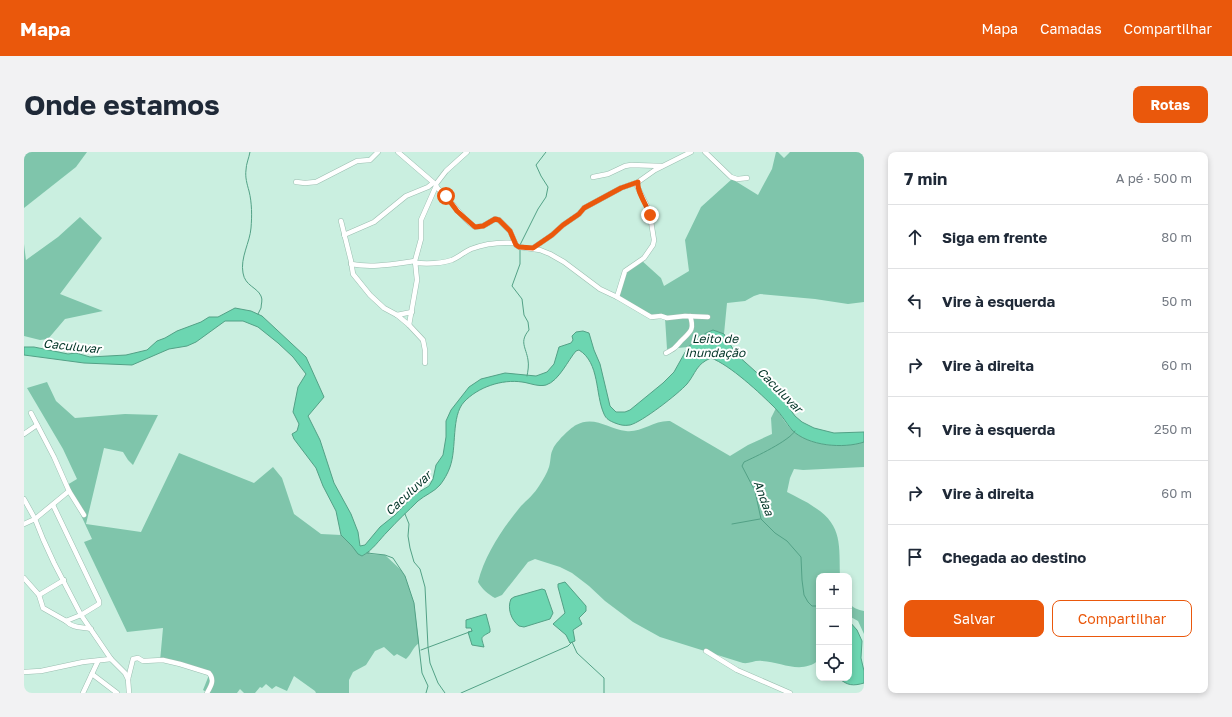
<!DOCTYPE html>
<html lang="pt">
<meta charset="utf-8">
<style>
body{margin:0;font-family:"Golos Text",sans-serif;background:#f2f2f3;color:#1f2937}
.controls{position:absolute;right:12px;bottom:12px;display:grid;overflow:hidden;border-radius:8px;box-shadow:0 2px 6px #0003}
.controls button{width:36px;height:36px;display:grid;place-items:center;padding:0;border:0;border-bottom:1px solid #e0e1e3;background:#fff;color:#1f2937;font:20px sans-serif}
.stop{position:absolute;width:12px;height:12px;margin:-9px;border:3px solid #ea580c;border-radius:50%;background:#fff}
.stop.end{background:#ea580c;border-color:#fff;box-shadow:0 1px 4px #0008}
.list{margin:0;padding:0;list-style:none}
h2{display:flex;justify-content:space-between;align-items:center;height:52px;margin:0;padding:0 16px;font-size:17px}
h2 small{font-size:13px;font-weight:400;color:#747a83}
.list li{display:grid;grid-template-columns:26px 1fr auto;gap:12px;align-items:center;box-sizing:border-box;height:64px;padding:0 16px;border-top:1px solid #e0e1e3}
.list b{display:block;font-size:15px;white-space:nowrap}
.list em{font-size:13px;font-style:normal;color:#747a83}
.actions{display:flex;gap:8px;padding:12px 16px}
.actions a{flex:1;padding:9px 0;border:1px solid #ea580c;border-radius:8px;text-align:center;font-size:14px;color:#ea580c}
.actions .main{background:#ea580c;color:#fff}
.icon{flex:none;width:22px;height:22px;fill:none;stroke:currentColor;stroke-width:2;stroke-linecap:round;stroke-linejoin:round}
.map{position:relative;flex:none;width:840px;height:541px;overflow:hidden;border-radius:8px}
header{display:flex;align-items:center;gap:24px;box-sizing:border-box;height:56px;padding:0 20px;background:#ea580c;color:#fff}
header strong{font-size:19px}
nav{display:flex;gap:22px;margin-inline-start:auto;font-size:14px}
.intro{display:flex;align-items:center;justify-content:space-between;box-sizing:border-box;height:96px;padding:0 24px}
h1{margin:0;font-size:28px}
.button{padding:10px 18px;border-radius:8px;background:#ea580c;color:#fff;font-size:14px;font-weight:700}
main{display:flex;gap:24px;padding:0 24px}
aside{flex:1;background:#fff;border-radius:8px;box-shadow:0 2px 6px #0003}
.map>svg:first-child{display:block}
.green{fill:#7fc5ab}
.water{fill:#6cd6b1;stroke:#53a186}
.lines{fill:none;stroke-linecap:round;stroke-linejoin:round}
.stream{stroke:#53a186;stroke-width:1}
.minor-casing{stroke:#9bbeb0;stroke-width:5.5}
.minor{stroke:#fff;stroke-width:4.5}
.route{stroke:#ea580c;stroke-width:5}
.labels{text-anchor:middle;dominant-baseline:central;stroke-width:4;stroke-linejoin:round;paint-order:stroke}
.water-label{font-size:12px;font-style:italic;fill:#013426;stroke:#fff}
</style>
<header>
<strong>Mapa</strong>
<nav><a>Mapa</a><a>Camadas</a><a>Compartilhar</a></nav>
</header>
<div class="intro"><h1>Onde estamos</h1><a class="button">Rotas</a></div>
<main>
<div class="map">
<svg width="840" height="541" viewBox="0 0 840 541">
<rect width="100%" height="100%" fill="#caefe0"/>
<g class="green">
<path d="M 0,0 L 63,0 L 52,15 L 0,56 Z"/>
<path d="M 752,0 L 754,0 L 760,6 L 766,0 L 840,0 L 840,150 L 824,152 L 791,147 L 736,142 L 730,144 L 721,149 L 703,151 L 700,182 L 689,178 L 682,181 L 664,195 L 643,197 L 641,166 L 630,165 L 593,145 L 601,119 L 617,108 L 637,126 L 640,134 L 665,119 L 661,88 L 677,55 L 708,27 L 734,43 L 748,17 Z"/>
<path d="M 56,65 L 78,86 L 36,142 L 79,159 L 41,167 L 24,187 L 16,188 L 0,184 L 0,92 L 2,108 L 34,85 Z"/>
<path d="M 23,230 L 32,249 L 51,266 L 101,262 L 134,263 L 109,313 L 104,308 L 99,300 L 80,296 L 62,372 L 117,380 L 155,301 L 230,331 L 249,315 L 258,326 L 270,362 L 297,382 L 317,383 L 338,404 L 346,399 L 345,402 L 361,403 L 377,418 L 381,424 L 390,451 L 395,491 C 388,496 388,502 382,507 L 373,502 L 370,504 L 360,495 L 351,499 L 342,513 L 329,520 L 325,528 L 325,541 L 292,541 L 291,539 L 270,524 L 263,539 L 252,534 L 248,537 L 242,532 L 238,536 L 236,535 L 231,541 L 220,541 L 216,537 L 213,541 L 184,541 L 179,538 L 185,523 L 162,515 L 136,509 L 139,476 L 103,480 L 60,390 L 68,387 L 43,333 L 53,327 L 39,297 L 3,236 Z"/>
<path d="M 752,256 C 757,263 762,273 769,279 C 787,294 818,297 840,290 L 840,315 L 779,318 L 770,317 L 766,326 L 763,340 C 772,345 782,349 790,355 C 819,373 815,394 816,424 L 795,424 L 795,508 C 777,523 758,510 738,509 C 731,508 725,512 719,511 L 636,485 L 609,470 L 581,449 L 565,434 L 548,421 L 536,415 L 511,407 L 504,410 L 478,443 L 471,446 C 465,443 457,436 454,430 C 461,402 479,376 497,354 C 503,348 511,341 515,334 C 519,328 523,321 525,315 C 527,309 526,302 529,297 C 532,290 545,277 552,273 C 570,263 585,277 602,279 C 617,281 630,268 646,269 L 706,304 L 724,293 L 748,282 L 747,266 Z"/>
<path d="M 825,451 C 829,456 834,458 840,459 L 840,482 L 834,469 L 825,464 Z"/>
</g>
<g class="water">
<path d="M 211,156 L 227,159 L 238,164 L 282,205 L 300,245 L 284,264 L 296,288 L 310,331 L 327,362 L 334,380 L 336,394 L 341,393 L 356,375 L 371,363 L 390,343 L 405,334 L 409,327 L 412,313 L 419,303 L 422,285 L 422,269 L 427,258 L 445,235 L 457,227 L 481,221 L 512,224 L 523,220 L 530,212 L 535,195 L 547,191 L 549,188 L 548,184 L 552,180 L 559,179 L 565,181 L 570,198 L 576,212 L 586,254 L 592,260 L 601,260 L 606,258 L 639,231 L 650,220 L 664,195 L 682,181 L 689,178 L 700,182 L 712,202 L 751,237 L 771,264 L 778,270 L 790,276 L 810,281 L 840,280 L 840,290 C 819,297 784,294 768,278 C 762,271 758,263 751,256 C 736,241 706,213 687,206 C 672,212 672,221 663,232 C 654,242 618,270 606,273 C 600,274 596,273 591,271 C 586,269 582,267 580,262 C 571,242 576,211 555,198 L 552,199 C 544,208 535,229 522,233 C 514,235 506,231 498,230 C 478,227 454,235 440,250 C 427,264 433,296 426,315 C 424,321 420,328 416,333 C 410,340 401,343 394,349 C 384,359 373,369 364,379 C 355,388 349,398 338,404 L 334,402 L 328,394 L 317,383 L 312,359 L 299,334 L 292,316 L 270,287 L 268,282 L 273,279 L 275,272 L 269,260 L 274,235 L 282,222 L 269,205 L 254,191 L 234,175 L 219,169 L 201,169 L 172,190 L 163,194 L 145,197 L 108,213 L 60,211 L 0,203 L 0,195 L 10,195 L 44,202 L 52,201 L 66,205 L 102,203 L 123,198 L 133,189 L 141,186 L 153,179 L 177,170 L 185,165 L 194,165 Z"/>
<path d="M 541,430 L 562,454 L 562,459 L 555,466 L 558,472 L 549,478 L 551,489 L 546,491 L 542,483 L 529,472 L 541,461 L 534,435 L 534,432 Z"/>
<path d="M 518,437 L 521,438 L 522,441 L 529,461 L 526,467 L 500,475 L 495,474 C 487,468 483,456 487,447 L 490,445 Z"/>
<path d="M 462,462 L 466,477 L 466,480 C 456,486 457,484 460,495 L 448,493 L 444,480 L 448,479 L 447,476 L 442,476 L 442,468 Z"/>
<path d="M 825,469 L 833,478 L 838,489 L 837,506 L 840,519 L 840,531 C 830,534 823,534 815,526 L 825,526 Z"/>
</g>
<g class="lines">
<g class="stream">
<path d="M 226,0 C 225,6 222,12 222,18 C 221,25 223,32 225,39 C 228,51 228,64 227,76 C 226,90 216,106 219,121 C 221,134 233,135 237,144 C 239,148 237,152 237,156 L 234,162"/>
<path d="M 496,93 L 514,57 L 522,45 L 524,35 L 517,24 L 512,13 L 522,0"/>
<path d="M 496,96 L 496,112 L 488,134 L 498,147 L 500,163 L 504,170 L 505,178 C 495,190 502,195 504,208 C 505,213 504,219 503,224"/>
<path d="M 771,279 C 765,289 731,305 720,310 L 718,314 L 731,339 L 737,367 L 751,381 L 763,389 L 777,405 L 778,428 L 780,443 L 784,450 L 788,454 L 795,454"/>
<path d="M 381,362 L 385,372 L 384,384 L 386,396 L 390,410 L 396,417 L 401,435 L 404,495 L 406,511 L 414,531 L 421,541"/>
<path d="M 708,372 L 736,367"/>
<path d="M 343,401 L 361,403 L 369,406 L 381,424 L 390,451 L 398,521 L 404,534 L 402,541"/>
<path d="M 397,498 L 448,479"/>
<path d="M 437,541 L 544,494 L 548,490 L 553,501 L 580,526 L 580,541"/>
</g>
<g class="minor-casing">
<g id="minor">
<path d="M 374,0 L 410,31"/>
<path d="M 443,0 L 422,19 L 412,32 C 412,37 418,40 422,44 C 431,55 439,67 451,75 L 459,74 L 471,67 L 475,68 L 486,79 L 492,93 L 495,95 L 516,98 L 526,102 L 540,110 L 576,137 L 593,145 L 601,119 L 620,106 L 629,93 L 630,88 L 626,63 L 623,54 L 613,34 L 614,30 L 631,18 L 667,0"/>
<path d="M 681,0 L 707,25 L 713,27 L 723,26"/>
<path d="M 569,25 L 584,22 L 601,14 L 607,13 L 638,14"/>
<path d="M 272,30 L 281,31 L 292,30 L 333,9 L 346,8 L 354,0"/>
<path d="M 317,69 L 327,109 L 329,122 L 346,143 L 360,156 L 373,163 L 385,173 L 399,188 L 401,198 L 401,211"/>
<path d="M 320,83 L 350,70 L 382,44 L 404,35 L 409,31"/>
<path d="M 509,96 L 528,83 L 539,73 L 555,62 L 560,56 L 597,36 L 614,30"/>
<path d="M 391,111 C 404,112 416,112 428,108 C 435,105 440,100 447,97 C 460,92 476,90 490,91"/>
<path d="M 327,112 C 348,116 369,112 391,109"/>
<path d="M 593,145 L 627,165 L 637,164 L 643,166 L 661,164 L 684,165"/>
<path d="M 373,163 L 388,160"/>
<path d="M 385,173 L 393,128 L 391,109 L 397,87 L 397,68 L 412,34"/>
<path d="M 642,201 C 650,197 651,196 657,189 C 666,180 671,178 666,164"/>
<path d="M 7,261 L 30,305 L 45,339 L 11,367 L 19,387 L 30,411 L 57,463 L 87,507 L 101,521 L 104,527 L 105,541"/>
<path d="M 0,282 L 13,273"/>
<path d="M 45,339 L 60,363"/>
<path d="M 0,347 L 11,367 L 0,372"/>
<path d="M 0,426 L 15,443 L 19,456 L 42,469 L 57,463 L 75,452 L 75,449 L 29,353"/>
<path d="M 15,443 L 40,428"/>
<path d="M 42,469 C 48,476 58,475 67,477"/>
<path d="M 682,499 L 713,518 L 766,541"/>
<path d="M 0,520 L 17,519 L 59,510 L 87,507"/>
<path d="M 68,522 L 93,541"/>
<path d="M 104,527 L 109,507 L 114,506 L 119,509 L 139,508 L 156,512 L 185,521 C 191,528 187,534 183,541"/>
<path d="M 59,541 L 74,509"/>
</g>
</g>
<use href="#minor" class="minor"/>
</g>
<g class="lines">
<path class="route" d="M 422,44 L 433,59 L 451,75 L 459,74 L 471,67 L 475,68 L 486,79 L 492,93 L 495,95 L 509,96 L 528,83 L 539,73 L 555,62 L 560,56 L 597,36 L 614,30 C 612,38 623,54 626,63"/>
</g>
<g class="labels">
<g class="water-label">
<text x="691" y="186">Leito de<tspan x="691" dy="14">Inundação</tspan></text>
<text transform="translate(48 194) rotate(6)">Caculuvar</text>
<text transform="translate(756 238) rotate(45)">Caculuvar</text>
<text transform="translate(384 341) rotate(-43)">Caculuvar</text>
<text transform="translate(740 346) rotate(70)">Andaa</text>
</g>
</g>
</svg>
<div class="controls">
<button>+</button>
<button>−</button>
<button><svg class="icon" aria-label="locate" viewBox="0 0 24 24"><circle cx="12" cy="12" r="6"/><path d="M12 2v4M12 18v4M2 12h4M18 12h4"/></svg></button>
</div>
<div class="stop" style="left:422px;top:44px"></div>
<div class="stop end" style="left:626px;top:63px"></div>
</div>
<aside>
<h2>7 min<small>A pé · 500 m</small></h2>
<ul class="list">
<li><svg class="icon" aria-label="ahead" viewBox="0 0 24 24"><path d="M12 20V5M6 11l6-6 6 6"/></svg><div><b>Siga em frente</b></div><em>80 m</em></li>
<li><svg class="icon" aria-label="left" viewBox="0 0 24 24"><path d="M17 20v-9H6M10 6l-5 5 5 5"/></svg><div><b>Vire à esquerda</b></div><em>50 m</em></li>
<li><svg class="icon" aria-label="right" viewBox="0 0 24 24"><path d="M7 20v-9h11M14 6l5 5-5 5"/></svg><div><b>Vire à direita</b></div><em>60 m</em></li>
<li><svg class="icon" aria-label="left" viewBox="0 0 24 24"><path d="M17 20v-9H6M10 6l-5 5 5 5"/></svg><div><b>Vire à esquerda</b></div><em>250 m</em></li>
<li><svg class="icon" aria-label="right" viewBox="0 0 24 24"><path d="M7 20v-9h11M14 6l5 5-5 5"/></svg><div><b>Vire à direita</b></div><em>60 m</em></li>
<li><svg class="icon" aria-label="arrive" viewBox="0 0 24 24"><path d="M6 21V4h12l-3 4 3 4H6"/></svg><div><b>Chegada ao destino</b></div></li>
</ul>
<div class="actions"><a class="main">Salvar</a><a>Compartilhar</a></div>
</aside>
</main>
